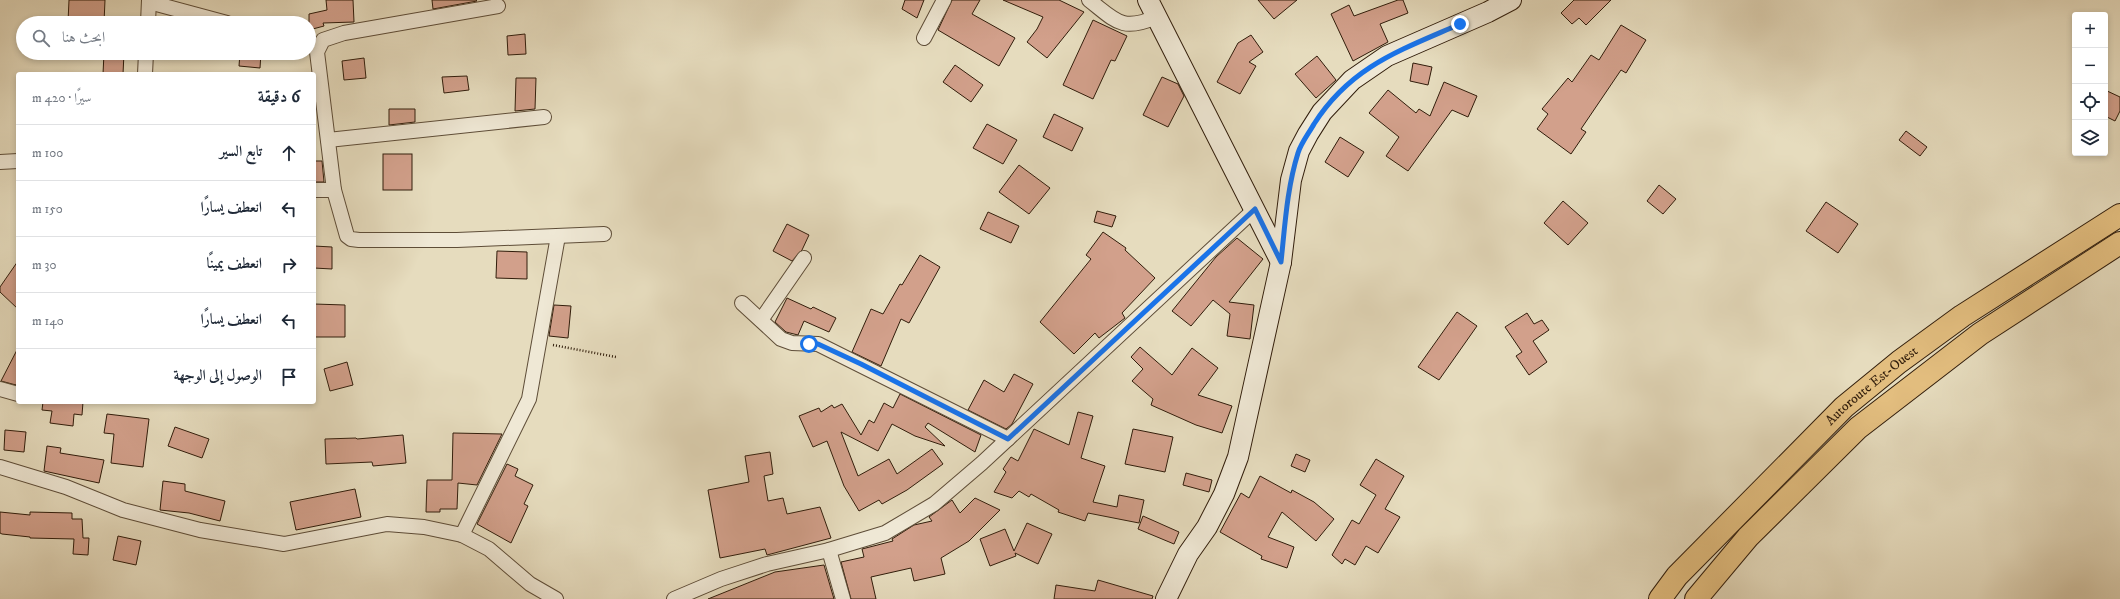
<!DOCTYPE html>
<html lang="ar">
<meta charset="utf-8">
<style>
body{margin:0;font-family:"IM FELL DW Pica",Amiri,serif;background:#f6f6f7;color:#1f2937;direction:rtl}
.controls{position:absolute;right:12px;top:12px;display:grid;overflow:hidden;border-radius:4px;box-shadow:0 2px 6px #0003}
.controls button{width:36px;height:36px;display:grid;place-items:center;padding:0;border:0;border-bottom:1px solid #e0e1e3;background:#fff;color:#1f2937;font:20px sans-serif}
.stop{position:absolute;width:12px;height:12px;margin:-9px;border:3px solid #1a73e8;border-radius:50%;background:#fff}
.stop.end{background:#1a73e8;border-color:#fff;box-shadow:0 1px 4px #0008}
.list{margin:0;padding:0;list-style:none}
h2{display:flex;justify-content:space-between;align-items:center;height:52px;margin:0;padding:0 16px;font-size:17px}
h2 small{font-size:13px;font-weight:400;color:#747a83}
.list li{display:grid;grid-template-columns:26px 1fr auto;gap:12px;align-items:center;box-sizing:border-box;height:56px;padding:0 16px;border-top:1px solid #e0e1e3}
.list b{display:block;font-size:15px;white-space:nowrap}
.list em{font-size:13px;font-style:normal;color:#747a83}
.icon{flex:none;width:22px;height:22px;fill:none;stroke:currentColor;stroke-width:2;stroke-linecap:round;stroke-linejoin:round}
.map{position:relative;flex:none;width:2120px;height:599px;overflow:hidden;direction:ltr}
.search{position:absolute;background:#fff;box-shadow:0 2px 6px #0003;left:16px;top:16px;width:300px;height:44px;display:flex;align-items:center;gap:10px;box-sizing:border-box;padding:0 14px;border-radius:22px;color:#747a83;font-size:15px}
.panel{position:absolute;background:#fff;box-shadow:0 2px 6px #0003;left:16px;top:72px;width:300px;height:332px;border-radius:4px;direction:rtl}
.map>svg:first-child{display:block}
.building{fill:#d2a08b;stroke:#311d0b}
.lines{fill:none;stroke-linecap:round;stroke-linejoin:round}
.minor-casing{stroke:#5e4d38;stroke-width:16}
.secondary-casing{stroke:#311d0b;stroke-width:22}
.motorway-casing{stroke:#311d0b;stroke-width:24}
.path{stroke:#311d0b;stroke-width:2.5;stroke-dasharray:1 2;stroke-linecap:butt}
.minor{stroke:#efe8d5;stroke-width:14}
.secondary{stroke:#efe8d5;stroke-width:20}
.motorway{stroke:#e3be7f;stroke-width:22}
.route{stroke:#1a73e8;stroke-width:5}
.labels{text-anchor:middle;dominant-baseline:central;stroke-width:3;stroke-linejoin:round;paint-order:stroke}
.street-label{font-size:14px;fill:#311d0b;stroke:#efe8d5}
</style>
<div class="map">
<svg width="2120" height="599" viewBox="0 0 2120 599">
<rect width="100%" height="100%" fill="#e6dcbe"/>
<filter id="stains"><feTurbulence type="fractalNoise" baseFrequency=".005" numOctaves="4"/><feColorMatrix values="0 0 0 0 .2 0 0 0 0 .09 0 0 0 0 .02 0 0 0 .5 -.17"/></filter>
<radialGradient id="worn" r=".72"><stop offset=".6" stop-color="#630" stop-opacity="0"/><stop offset="1" stop-color="#630" stop-opacity=".3"/></radialGradient>
<g class="building">
<path d="M 69,0 L 105,0 L 104,23 L 68,22 Z"/>
<path d="M 326,0 L 353,0 L 354,22 L 323,23 L 324,26 L 309,30 L 309,14 L 327,10 Z"/>
<path d="M 432,0 L 476,0 L 477,1 L 433,9 Z"/>
<path d="M 905,0 L 924,0 L 917,18 L 902,9 Z"/>
<path d="M 952,0 L 980,0 L 972,14 L 1015,38 L 999,66 L 938,30 Z"/>
<path d="M 1003,0 L 1059,0 L 1084,12 L 1047,58 L 1027,42 L 1037,29 L 1043,17 Z"/>
<path d="M 1258,0 L 1297,0 L 1274,19 Z"/>
<path d="M 1398,0 L 1403,0 L 1408,13 L 1380,24 L 1388,42 L 1353,61 L 1331,14 L 1349,5 L 1354,16 Z"/>
<path d="M 1574,0 L 1611,0 L 1586,25 L 1579,18 L 1572,24 L 1561,13 Z"/>
<path d="M 1093,20 L 1127,36 L 1115,61 L 1111,60 L 1093,99 L 1063,85 Z"/>
<path d="M 1621,25 L 1646,40 L 1626,73 L 1621,70 L 1581,129 L 1586,132 L 1571,154 L 1537,129 L 1548,114 L 1542,109 L 1568,78 L 1572,82 L 1591,55 L 1599,60 Z"/>
<path d="M 525,34 L 526,54 L 508,55 L 507,36 Z"/>
<path d="M 1251,35 L 1263,52 L 1249,62 L 1256,66 L 1240,94 L 1217,82 L 1238,43 Z"/>
<path d="M 104,53 L 124,53 L 123,74 L 103,74 Z"/>
<path d="M 240,53 L 261,53 L 260,68 L 239,66 Z"/>
<path d="M 1317,56 L 1336,80 L 1316,98 L 1295,74 Z"/>
<path d="M 364,58 L 366,78 L 344,80 L 342,61 Z"/>
<path d="M 1413,63 L 1432,67 L 1428,85 L 1410,81 Z"/>
<path d="M 955,65 L 983,85 L 971,102 L 943,82 Z"/>
<path d="M 467,76 L 469,90 L 444,93 L 442,77 Z"/>
<path d="M 1162,77 L 1178,84 L 1184,96 L 1168,127 L 1143,115 Z"/>
<path d="M 516,78 L 536,78 L 535,109 L 515,111 Z"/>
<path d="M 1444,82 L 1477,96 L 1468,117 L 1452,110 L 1408,171 L 1386,156 L 1399,137 L 1369,113 L 1388,90 L 1416,113 L 1419,109 L 1430,116 Z"/>
<path d="M 2105,90 L 2120,97 L 2120,111 L 2115,121 L 2105,116 Z"/>
<path d="M 389,109 L 415,109 L 415,122 L 389,125 Z"/>
<path d="M 1054,114 L 1083,128 L 1072,151 L 1043,137 Z"/>
<path d="M 987,124 L 1017,140 L 1003,164 L 973,148 Z"/>
<path d="M 1906,131 L 1927,147 L 1920,156 L 1899,140 Z"/>
<path d="M 1340,137 L 1364,152 L 1348,177 L 1325,162 Z"/>
<rect x="383" y="154" width="29" height="36"/>
<path d="M 314,161 L 322,161 L 324,182 L 314,182 Z"/>
<path d="M 1019,165 L 1050,188 L 1029,214 L 999,192 Z"/>
<path d="M 1659,185 L 1676,199 L 1663,214 L 1647,201 Z"/>
<path d="M 1563,201 L 1588,223 L 1568,245 L 1544,223 Z"/>
<path d="M 1826,202 L 1858,224 L 1838,253 L 1806,231 Z"/>
<path d="M 1097,211 L 1116,216 L 1112,227 L 1094,222 Z"/>
<path d="M 988,212 L 1019,226 L 1011,243 L 980,229 Z"/>
<path d="M 787,224 L 809,235 L 802,250 L 792,261 L 773,251 Z"/>
<path d="M 1103,232 L 1126,248 L 1125,250 L 1155,278 L 1122,313 L 1125,318 L 1099,338 L 1095,333 L 1074,354 L 1040,322 L 1091,259 L 1086,255 Z"/>
<path d="M 1237,238 L 1263,259 L 1229,302 L 1254,305 L 1250,339 L 1227,336 L 1230,314 L 1213,300 L 1191,326 L 1172,311 L 1216,257 Z"/>
<path d="M 314,246 L 332,247 L 332,269 L 314,268 Z"/>
<path d="M 497,251 L 527,252 L 527,279 L 496,278 Z"/>
<path d="M 920,255 L 940,267 L 909,323 L 901,319 L 881,366 L 852,352 L 871,309 L 883,314 L 900,284 L 902,285 Z"/>
<path d="M 18,261 L 18,309 L 0,292 L 0,287 Z"/>
<path d="M 787,298 L 811,309 L 813,307 L 836,318 L 829,332 L 804,321 L 798,335 L 786,332 L 775,322 Z"/>
<path d="M 314,304 L 345,305 L 345,337 L 314,337 Z"/>
<path d="M 554,305 L 571,306 L 568,338 L 549,336 Z"/>
<path d="M 1457,312 L 1477,326 L 1439,380 L 1418,367 Z"/>
<path d="M 1527,313 L 1534,324 L 1542,320 L 1549,330 L 1533,341 L 1547,362 L 1529,375 L 1516,356 L 1522,352 L 1505,327 Z"/>
<path d="M 1140,347 L 1172,375 L 1192,348 L 1218,368 L 1198,395 L 1232,406 L 1222,433 L 1196,425 L 1151,405 L 1153,399 L 1132,381 L 1143,369 L 1131,357 Z"/>
<path d="M 18,348 L 18,381 L 16,385 L 1,381 Z"/>
<path d="M 347,362 L 353,385 L 330,391 L 324,369 Z"/>
<path d="M 1014,374 L 1033,384 L 1012,424 L 1006,429 L 968,410 L 984,380 L 1004,392 Z"/>
<path d="M 900,394 L 981,435 L 975,452 L 928,423 L 925,427 L 945,446 L 915,436 L 892,424 L 878,451 L 841,432 L 858,476 L 889,459 L 897,474 L 932,449 L 943,464 L 907,490 L 882,504 L 879,500 L 859,511 L 844,486 L 827,441 L 813,447 L 799,416 L 819,408 L 821,412 L 832,405 L 834,408 L 842,404 L 861,435 L 869,420 L 874,423 L 884,403 L 893,408 Z"/>
<path d="M 43,402 L 83,402 L 82,415 L 74,414 L 73,426 L 50,423 L 52,411 L 42,410 Z"/>
<path d="M 1078,412 L 1093,416 L 1081,458 L 1105,466 L 1093,502 L 1117,507 L 1119,495 L 1144,500 L 1139,523 L 1088,513 L 1085,521 L 1058,512 L 1059,510 L 1031,494 L 1029,497 L 1019,491 L 1012,498 L 994,492 L 1006,472 L 1003,469 L 1011,457 L 1018,461 L 1034,429 L 1069,445 Z"/>
<path d="M 107,414 L 149,419 L 143,467 L 111,463 L 114,434 L 104,433 Z"/>
<path d="M 175,427 L 209,439 L 202,458 L 168,446 Z"/>
<path d="M 1133,429 L 1173,437 L 1165,472 L 1125,464 Z"/>
<path d="M 5,430 L 26,432 L 24,452 L 4,450 Z"/>
<path d="M 453,433 L 502,434 L 477,485 L 458,483 L 457,509 L 440,509 L 440,512 L 426,512 L 427,480 L 452,480 Z"/>
<path d="M 403,435 L 406,463 L 373,466 L 372,462 L 326,464 L 325,439 L 356,438 L 357,439 Z"/>
<path d="M 47,446 L 61,448 L 60,453 L 104,460 L 99,483 L 44,471 Z"/>
<path d="M 770,452 L 773,474 L 764,476 L 768,501 L 783,498 L 787,514 L 820,507 L 831,538 L 767,555 L 765,549 L 720,558 L 708,490 L 749,482 L 745,456 Z"/>
<path d="M 1296,454 L 1310,460 L 1305,472 L 1291,466 Z"/>
<path d="M 1376,459 L 1404,476 L 1385,509 L 1400,517 L 1378,553 L 1366,546 L 1355,565 L 1345,559 L 1342,564 L 1332,555 L 1352,520 L 1359,524 L 1376,495 L 1360,485 Z"/>
<path d="M 507,464 L 518,469 L 515,476 L 533,485 L 524,504 L 528,506 L 511,543 L 477,524 Z"/>
<path d="M 1186,473 L 1212,480 L 1209,492 L 1183,485 Z"/>
<path d="M 1260,476 L 1291,493 L 1292,490 L 1314,502 L 1334,519 L 1316,541 L 1282,512 L 1268,537 L 1294,547 L 1287,568 L 1261,559 L 1262,556 L 1220,532 L 1241,493 L 1249,498 Z"/>
<path d="M 163,481 L 185,484 L 185,491 L 225,501 L 220,521 L 189,513 L 160,510 Z"/>
<path d="M 355,489 L 361,517 L 296,530 L 290,502 Z"/>
<path d="M 975,498 L 1000,510 L 969,541 L 941,558 L 945,574 L 914,581 L 911,568 L 871,577 L 876,599 L 851,599 L 841,562 L 864,557 L 862,549 L 893,541 L 892,539 L 914,525 L 932,521 L 929,517 L 952,500 L 960,513 Z"/>
<path d="M 0,512 L 30,515 L 30,512 L 72,513 L 72,519 L 82,519 L 83,538 L 89,538 L 88,555 L 73,554 L 74,539 L 30,538 L 30,537 L 2,534 L 0,533 Z"/>
<path d="M 1143,516 L 1179,532 L 1174,544 L 1138,529 Z"/>
<path d="M 1027,523 L 1052,534 L 1038,564 L 1015,553 L 1016,556 L 990,566 L 980,539 L 1005,529 L 1014,551 Z"/>
<path d="M 118,536 L 141,541 L 136,565 L 113,560 Z"/>
<path d="M 824,565 L 834,599 L 708,599 L 775,572 Z"/>
<path d="M 1098,580 L 1153,596 L 1152,599 L 1054,599 L 1056,585 L 1095,591 Z"/>
</g>
<g class="lines">
<g class="minor-casing">
<g id="minor">
<path d="M 1089,0 C 1116,21 1122,32 1156,17"/>
<path d="M 149,2 L 227,23"/>
<path d="M 498,6 L 344,33 L 323,40 L 317,52 L 334,190 L 347,236 L 351,239 L 359,240 L 457,240 L 604,234"/>
<path d="M 148,23 L 149,0"/>
<path d="M 924,38 L 944,0"/>
<path d="M 145,74 L 146,53"/>
<path d="M 328,140 L 544,117"/>
<path d="M 0,162 L 18,161"/>
<path d="M 314,190 L 334,190"/>
<path d="M 742,303 L 781,339 L 792,343 L 818,344 L 1008,439"/>
<path d="M 761,320 L 804,258"/>
<path d="M 0,389 L 18,394"/>
<path d="M 0,467 L 66,487 L 123,510 L 200,530 L 284,544 L 387,524 L 424,527 L 462,535 L 489,549 L 530,584 L 556,599"/>
<path d="M 462,535 L 529,399 L 558,236"/>
<path d="M 829,550 L 843,599"/>
<path d="M 674,599 L 721,579 L 767,564 L 829,550 L 885,533 L 934,504 L 982,463 L 1255,209"/>
</g>
</g>
<g class="secondary-casing">
<g id="secondary">
<path d="M 1148,0 L 1281,262"/>
<path d="M 1166,599 L 1188,554 L 1207,527 L 1224,494 L 1238,457 L 1281,262 L 1291,180 L 1299,151 L 1308,134 L 1322,112 L 1352,80 L 1387,56 L 1488,12 L 1511,0"/>
</g>
</g>
<g class="motorway-casing">
<g id="motorway">
<path id="s1" d="M 1660,599 L 1677,576 L 1844,407 L 1899,362 L 1962,316 L 2120,215"/>
<path d="M 1696,599 L 1748,537 L 1858,428 L 1980,334 L 2120,243"/>
</g>
</g>
<path class="path" d="M 553,345 L 616,357"/>
<use href="#minor" class="minor"/>
<use href="#secondary" class="secondary"/>
<use href="#motorway" class="motorway"/>
</g>
<g class="lines">
<path class="route" d="M 809,344 L 818,344 L 861,364 L 1008,439 L 1255,209 L 1281,262 C 1285,225 1287,188 1298,153 C 1301,143 1309,133 1314,124 C 1351,66 1401,50 1460,24"/>
</g>
<g class="labels">
<g class="street-label">
<text stroke="none"><textPath href="#s1" startOffset="301">Autoroute Est-Ouest</textPath></text>
</g>
</g>
<rect width="100%" height="100%" filter="url(#stains)"/>
<rect width="100%" height="100%" fill="url(#worn)"/>
</svg>
<div class="controls">
<button>+</button>
<button>−</button>
<button><svg class="icon" aria-label="locate" viewBox="0 0 24 24"><circle cx="12" cy="12" r="6"/><path d="M12 2v4M12 18v4M2 12h4M18 12h4"/></svg></button>
<button><svg class="icon" aria-label="layers" viewBox="0 0 24 24"><path d="M12 4l9 5-9 5-9-5zM3 14l9 5 9-5"/></svg></button>
</div>
<div class="stop" style="left:809px;top:344px"></div>
<div class="stop end" style="left:1460px;top:24px"></div>
<div class="search"><svg class="icon" aria-label="search" viewBox="0 0 24 24"><circle cx="10" cy="10" r="6"/><path d="M15 15l6 6"/></svg>ابحث هنا</div>
<section class="panel">
<h2>6 دقيقة<small>سيرًا · 420 m</small></h2>
<ul class="list">
<li><svg class="icon" aria-label="ahead" viewBox="0 0 24 24"><path d="M12 20V5M6 11l6-6 6 6"/></svg><div><b>تابع السير</b></div><em>100 m</em></li>
<li><svg class="icon" aria-label="left" viewBox="0 0 24 24"><path d="M17 20v-9H6M10 6l-5 5 5 5"/></svg><div><b>انعطف يسارًا</b></div><em>150 m</em></li>
<li><svg class="icon" aria-label="right" viewBox="0 0 24 24"><path d="M7 20v-9h11M14 6l5 5-5 5"/></svg><div><b>انعطف يمينًا</b></div><em>30 m</em></li>
<li><svg class="icon" aria-label="left" viewBox="0 0 24 24"><path d="M17 20v-9H6M10 6l-5 5 5 5"/></svg><div><b>انعطف يسارًا</b></div><em>140 m</em></li>
<li><svg class="icon" aria-label="arrive" viewBox="0 0 24 24"><path d="M6 21V4h12l-3 4 3 4H6"/></svg><div><b>الوصول إلى الوجهة</b></div></li>
</ul>
</section>
</div>
